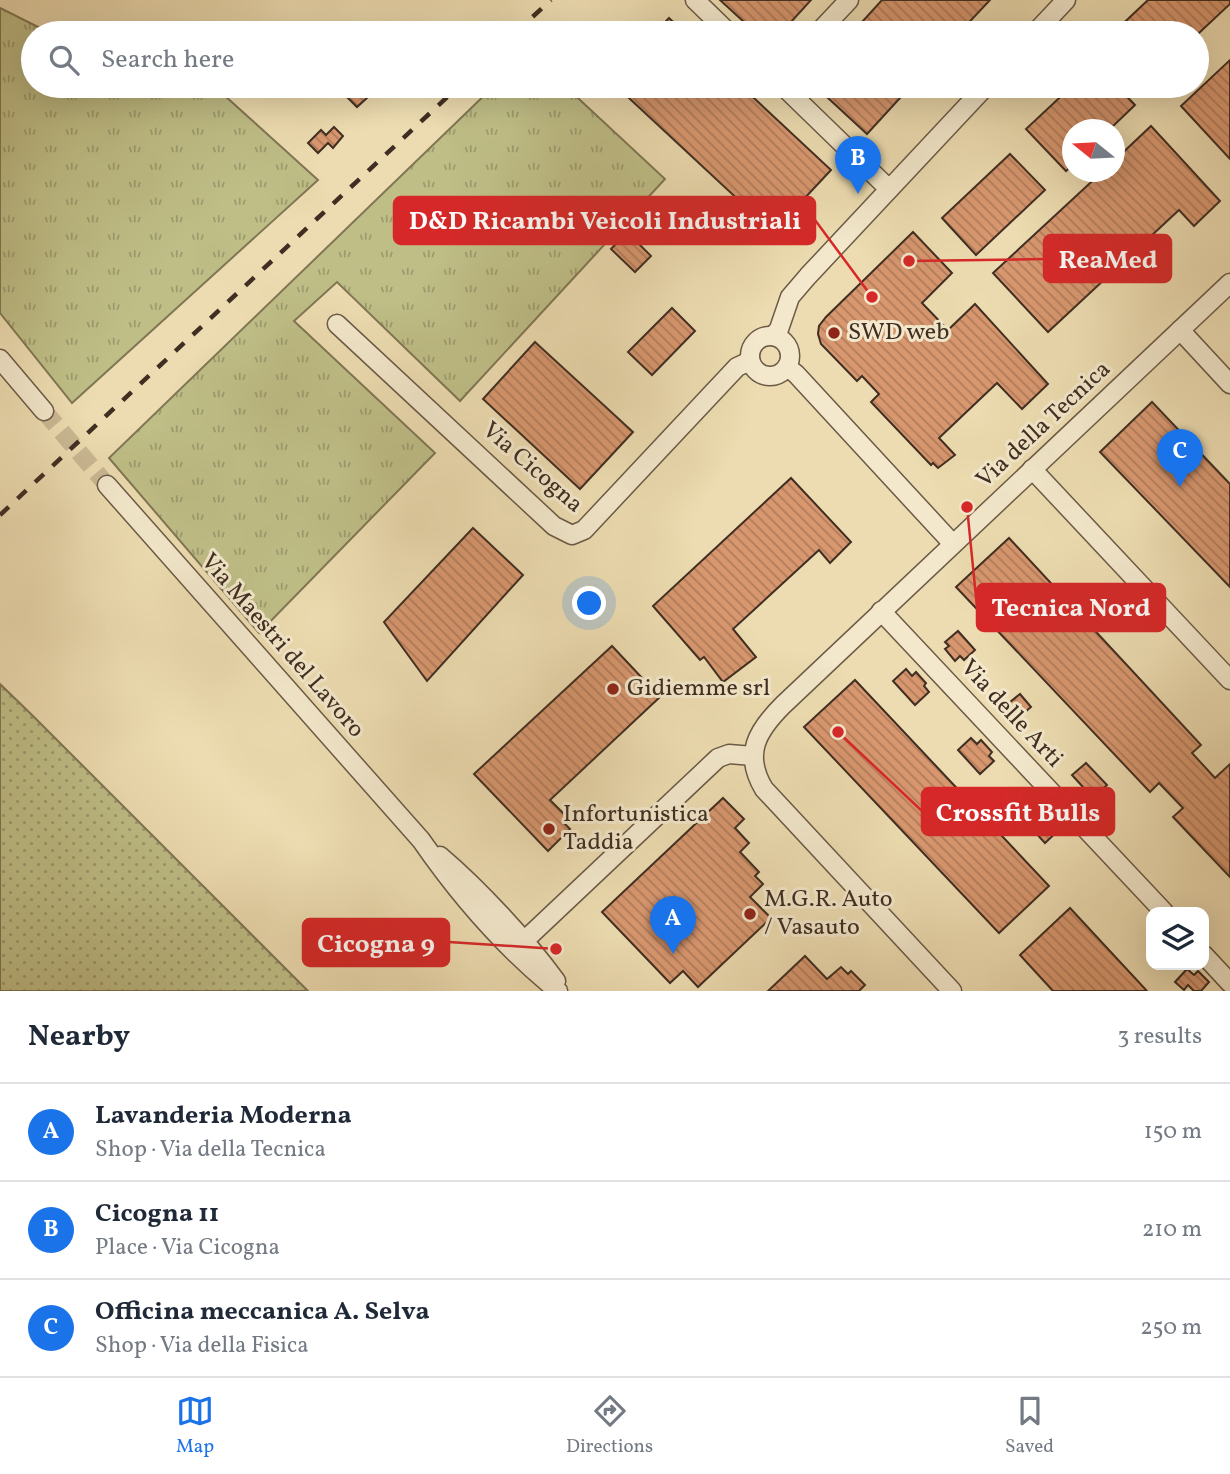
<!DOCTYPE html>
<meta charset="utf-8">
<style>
body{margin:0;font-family:Vollkorn,serif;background:#f2f2f3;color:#1f2937}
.controls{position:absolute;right:21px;bottom:21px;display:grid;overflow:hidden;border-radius:14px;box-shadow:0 7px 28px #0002}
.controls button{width:63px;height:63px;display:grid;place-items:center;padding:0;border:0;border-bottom:2px solid #e0e1e3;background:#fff;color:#1f2937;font:35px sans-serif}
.compass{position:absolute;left:1062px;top:119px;width:63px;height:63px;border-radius:50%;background:#fff;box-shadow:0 7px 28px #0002;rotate:288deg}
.you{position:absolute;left:590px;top:604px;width:24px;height:24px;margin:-18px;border:5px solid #fff;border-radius:50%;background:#1a73e8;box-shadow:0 0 0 10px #1a73e833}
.badge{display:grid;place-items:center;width:46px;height:46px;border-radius:50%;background:#1a73e8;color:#fff;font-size:23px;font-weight:700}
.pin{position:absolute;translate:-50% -58px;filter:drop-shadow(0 2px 4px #0008)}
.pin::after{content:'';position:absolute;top:37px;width:24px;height:21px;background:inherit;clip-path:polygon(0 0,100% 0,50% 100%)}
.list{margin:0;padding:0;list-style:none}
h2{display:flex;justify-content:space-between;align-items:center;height:91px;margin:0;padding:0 28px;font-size:30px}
h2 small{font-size:23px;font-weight:400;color:#747a83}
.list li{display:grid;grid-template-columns:46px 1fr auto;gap:21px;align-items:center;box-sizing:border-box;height:98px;padding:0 28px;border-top:2px solid #e0e1e3}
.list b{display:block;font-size:26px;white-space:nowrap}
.list p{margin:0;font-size:23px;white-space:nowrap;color:#747a83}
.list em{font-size:23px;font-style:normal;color:#747a83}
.icon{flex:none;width:38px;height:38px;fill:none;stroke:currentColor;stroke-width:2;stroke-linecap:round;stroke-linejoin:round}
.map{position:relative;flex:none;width:1230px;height:991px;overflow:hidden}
.search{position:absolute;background:#fff;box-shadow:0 7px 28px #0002;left:21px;right:21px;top:21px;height:77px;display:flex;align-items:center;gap:18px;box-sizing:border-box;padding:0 24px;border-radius:38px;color:#747a83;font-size:26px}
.sheet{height:385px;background:#fff}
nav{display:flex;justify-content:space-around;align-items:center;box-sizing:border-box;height:98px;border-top:2px solid #e0e1e3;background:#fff;font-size:19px;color:#747a83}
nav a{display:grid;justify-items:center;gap:4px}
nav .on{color:#1a73e8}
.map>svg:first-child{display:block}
.grass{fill:url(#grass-tufts);stroke:#807654;stroke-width:2}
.garden{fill:url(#garden-dots);stroke:#807654;stroke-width:2}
.building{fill:url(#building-back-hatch);stroke:#402e22;stroke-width:2}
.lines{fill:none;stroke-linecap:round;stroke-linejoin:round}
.minor-tunnel{stroke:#cab994;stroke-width:18;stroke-dasharray:18 9;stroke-linecap:butt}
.minor-casing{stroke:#6b5a46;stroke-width:21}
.minor{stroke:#f3e8cc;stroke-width:18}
.rail{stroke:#402e22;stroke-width:4.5;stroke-dasharray:12 12;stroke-linecap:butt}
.poi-dot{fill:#8f2418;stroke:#f3e8cc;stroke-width:2.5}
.labels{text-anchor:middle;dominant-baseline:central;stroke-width:6;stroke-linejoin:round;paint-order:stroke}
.poi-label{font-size:24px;fill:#402e22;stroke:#f3e8cc;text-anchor:start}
.street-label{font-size:24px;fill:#402e22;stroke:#f3e8cc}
.leader{fill:none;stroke:#d62828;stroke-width:2.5}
.callout-dot{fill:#d62828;stroke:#f3e8cc;stroke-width:2.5}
.callout{fill:#d62828;stroke:#d62828;stroke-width:2.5}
.callout-label{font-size:26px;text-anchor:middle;font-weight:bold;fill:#fff}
</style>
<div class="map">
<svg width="1230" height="991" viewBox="0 0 1230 991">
<defs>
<pattern id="grass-tufts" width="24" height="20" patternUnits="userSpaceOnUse" patternTransform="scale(1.75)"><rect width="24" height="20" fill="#bfbe87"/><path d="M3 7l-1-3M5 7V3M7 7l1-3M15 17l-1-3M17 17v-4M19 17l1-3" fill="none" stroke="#9d9b6e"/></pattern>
<pattern id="garden-dots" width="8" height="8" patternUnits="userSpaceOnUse" patternTransform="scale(1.75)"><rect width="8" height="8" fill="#bfbe87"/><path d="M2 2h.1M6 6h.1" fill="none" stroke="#9d9b6e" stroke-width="1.8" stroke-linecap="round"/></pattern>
<pattern id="building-back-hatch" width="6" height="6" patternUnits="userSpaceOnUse" patternTransform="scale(1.75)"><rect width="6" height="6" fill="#d8976f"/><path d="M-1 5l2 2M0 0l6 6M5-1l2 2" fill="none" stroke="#b17c5b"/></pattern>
</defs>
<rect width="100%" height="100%" fill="#eddcb1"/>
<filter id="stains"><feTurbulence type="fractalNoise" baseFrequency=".00286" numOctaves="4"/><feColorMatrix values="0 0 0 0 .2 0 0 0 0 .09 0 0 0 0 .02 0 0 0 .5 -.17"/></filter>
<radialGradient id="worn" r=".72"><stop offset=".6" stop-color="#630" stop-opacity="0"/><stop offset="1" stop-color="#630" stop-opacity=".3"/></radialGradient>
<g class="grass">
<path d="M 0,8 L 40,28 L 58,33 L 33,33 L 33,86 L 214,86 L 318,180 L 72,403 L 0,313 Z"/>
<path d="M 494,86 L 565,86 L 665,179 L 460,401 L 337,282 L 294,321 L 435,453 L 259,633 L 109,458 Z"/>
</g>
<path class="garden" d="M 0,684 L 32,715 L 308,991 L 0,991 Z"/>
<g class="building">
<path d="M 720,0 L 811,0 L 781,33 L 756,33 Z"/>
<path d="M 882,0 L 990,0 L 959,33 L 852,33 Z"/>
<path d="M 1148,0 L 1230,0 L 1230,4 L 1199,33 L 1113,33 Z"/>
<path d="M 669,18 L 685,33 L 655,33 Z"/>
<path d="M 1230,60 L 1230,159 L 1181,106 Z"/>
<path d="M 336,86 L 380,86 L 357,107 Z"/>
<path d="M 616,86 L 741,86 L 831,170 L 773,232 Z"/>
<path d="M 815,86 L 911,86 L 867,134 Z"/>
<path d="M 1072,86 L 1117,86 L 1135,105 L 1109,130 L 1073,130 L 1073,165 L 1066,171 L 1026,129 Z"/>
<path d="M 1151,126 L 1220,201 L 1194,226 L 1179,210 L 1048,332 L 993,273 L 1102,172 L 1115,172 L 1115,160 Z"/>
<path d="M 334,127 L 343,136 L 333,148 L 328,143 L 318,153 L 308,143 L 321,130 L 326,135 Z"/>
<path d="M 1010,154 L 1045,190 L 976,255 L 942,218 Z"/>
<path d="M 627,232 L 651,256 L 635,272 L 611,249 Z"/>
<path d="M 913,232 L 952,273 L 922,303 L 948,330 L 975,304 L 1048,384 L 1022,409 L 997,383 L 939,438 L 955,455 L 938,468 L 933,463 L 931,465 L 871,402 L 879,394 L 862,376 L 857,381 L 821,344 L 818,334 L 819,326 L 826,317 Z"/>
<path d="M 672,308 L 695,331 L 652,375 L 628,352 Z"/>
<path d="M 535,342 L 633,432 L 580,489 L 483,399 Z"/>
<path d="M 1152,402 L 1230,484 L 1230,587 L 1100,452 Z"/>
<path d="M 791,478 L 851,542 L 830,563 L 819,550 L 733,629 L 756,657 L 723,682 L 704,657 L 700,660 L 653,606 Z"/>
<path d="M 473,528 L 523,575 L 427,681 L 384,622 Z"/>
<path d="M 1009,538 L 1201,745 L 1192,753 L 1215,778 L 1230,764 L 1230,877 L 1173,817 L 1183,808 L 1159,783 L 1150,792 L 956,587 Z"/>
<path d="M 958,631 L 975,650 L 964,660 L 960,656 L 955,661 L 945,649 L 949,646 L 945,642 Z"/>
<path d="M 612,646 L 660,697 L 550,800 L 568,818 L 563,822 L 570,829 L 548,851 L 474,774 Z"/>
<path d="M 906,669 L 912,676 L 916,672 L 926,683 L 924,686 L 929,692 L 915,705 L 893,681 Z"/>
<path d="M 855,680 L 1049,886 L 999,933 L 804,727 Z"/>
<path d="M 1020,694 L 1031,707 L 1017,719 L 1005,706 Z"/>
<path d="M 971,738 L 977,744 L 981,740 L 992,752 L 989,756 L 994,761 L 980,774 L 958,750 Z"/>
<path d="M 1086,763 L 1107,785 L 1093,798 L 1072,775 Z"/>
<path d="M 723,798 L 744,819 L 735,828 L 749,843 L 740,852 L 759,872 L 755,876 L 763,884 L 750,897 L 771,918 L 698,987 L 683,971 L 670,983 L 602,912 Z"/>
<path d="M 1037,806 L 1043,812 L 1046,809 L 1057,821 L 1055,823 L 1060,829 L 1045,843 L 1023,819 Z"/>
<path d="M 1070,908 L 1147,991 L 1053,991 L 1020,955 Z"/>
<path d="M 805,956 L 827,979 L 841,967 L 848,974 L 851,971 L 865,985 L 859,991 L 768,991 Z"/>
<path d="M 1187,969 L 1194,975 L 1198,971 L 1209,982 L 1201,991 L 1194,991 L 1188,985 L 1184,990 L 1175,982 Z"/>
</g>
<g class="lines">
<path class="minor-tunnel" d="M 44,411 L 107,485"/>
<g class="minor-casing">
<g id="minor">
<path d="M 695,0 L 729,33"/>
<path d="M 818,33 L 849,0"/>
<path d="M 1035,33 L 1066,0"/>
<path d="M 783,86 L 889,189"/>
<path d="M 337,324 L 554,526 L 572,535 L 584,530 L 737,367 L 750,361"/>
<path d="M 1180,330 L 1230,384"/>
<circle cx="770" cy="356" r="20"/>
<path d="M 773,336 L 779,329 L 790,297 L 808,276 L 986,86"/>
<path d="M 0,359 L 44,411"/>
<path d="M 787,367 L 796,374 L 953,544"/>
<path d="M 1032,469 L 1230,680"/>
<path d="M 107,485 L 421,840 C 459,895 506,949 558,991"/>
<path d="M 881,611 L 1164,912"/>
<path d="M 440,856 C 479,889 526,940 556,981"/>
<path d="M 524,941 L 718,758 L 729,754 L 753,756"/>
<path d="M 1204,955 L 1230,983"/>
<path d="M 952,991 L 764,789 C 743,754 757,731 783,705 L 1230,283"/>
</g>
</g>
<use href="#minor" class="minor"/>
<g class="rail">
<path d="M 515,33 L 551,0"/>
<path d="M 0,515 L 459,86"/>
</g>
</g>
<g class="poi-dot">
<circle cx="834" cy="333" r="7"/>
<circle cx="613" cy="689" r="7"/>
<circle cx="549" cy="829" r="7"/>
<circle cx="750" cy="914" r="7"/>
</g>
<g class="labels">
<g class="poi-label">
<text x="848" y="333">SWD web</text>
<text x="627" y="689">Gidiemme srl</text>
<text x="563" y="815">Infortunistica<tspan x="563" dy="28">Taddia</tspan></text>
<text x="764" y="900">M.G.R. Auto<tspan x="764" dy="28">/ Vasauto</tspan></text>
</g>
<g class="street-label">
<text transform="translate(1044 425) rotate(-43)">Via della Tecnica</text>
<text transform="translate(532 468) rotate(41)">Via Cicogna</text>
<text transform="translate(282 646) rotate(49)">Via Maestri del Lavoro</text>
<text transform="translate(1011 714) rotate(47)">Via delle Arti</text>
</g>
</g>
<path class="leader" d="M872 297L815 220M909 261L1044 259M967 507L977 607M838 732L922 811M556 949L449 942"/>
<g class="callout-dot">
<circle cx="872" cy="297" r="7"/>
<circle cx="909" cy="261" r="7"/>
<circle cx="967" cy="507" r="7"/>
<circle cx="838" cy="732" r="7"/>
<circle cx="556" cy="949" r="7"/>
</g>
<g class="callout">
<rect x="394" y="197" width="421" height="47" rx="7"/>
<rect x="1044" y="235" width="127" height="47" rx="7"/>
<rect x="977" y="584" width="188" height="47" rx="7"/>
<rect x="922" y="788" width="192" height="47" rx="7"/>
<rect x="303" y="919" width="146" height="47" rx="7"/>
</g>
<g class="callout-label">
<text x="605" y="229">D&amp;D Ricambi Veicoli Industriali</text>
<text x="1108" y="268">ReaMed</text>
<text x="1071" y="616">Tecnica Nord</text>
<text x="1018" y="821">Crossfit Bulls</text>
<text x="376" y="952">Cicogna 9</text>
</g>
<rect width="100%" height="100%" filter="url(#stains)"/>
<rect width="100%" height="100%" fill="url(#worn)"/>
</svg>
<div class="controls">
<button><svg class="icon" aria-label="layers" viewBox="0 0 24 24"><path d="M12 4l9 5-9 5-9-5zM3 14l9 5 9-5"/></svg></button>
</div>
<svg class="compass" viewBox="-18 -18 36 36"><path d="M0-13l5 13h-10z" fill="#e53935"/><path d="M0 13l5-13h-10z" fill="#747a83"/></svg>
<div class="you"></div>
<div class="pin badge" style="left:673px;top:954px">A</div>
<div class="pin badge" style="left:858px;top:194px">B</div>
<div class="pin badge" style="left:1180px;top:487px">C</div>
<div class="search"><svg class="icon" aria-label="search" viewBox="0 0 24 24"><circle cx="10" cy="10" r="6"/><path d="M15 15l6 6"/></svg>Search here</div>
</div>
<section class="sheet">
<h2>Nearby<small>3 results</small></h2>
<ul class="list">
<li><span class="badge">A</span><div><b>Lavanderia Moderna</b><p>Shop · Via della Tecnica</p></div><em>150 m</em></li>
<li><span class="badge">B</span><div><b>Cicogna 11</b><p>Place · Via Cicogna</p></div><em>210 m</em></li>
<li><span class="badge">C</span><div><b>Officina meccanica A. Selva</b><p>Shop · Via della Fisica</p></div><em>250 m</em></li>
</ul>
</section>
<nav>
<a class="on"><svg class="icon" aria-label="map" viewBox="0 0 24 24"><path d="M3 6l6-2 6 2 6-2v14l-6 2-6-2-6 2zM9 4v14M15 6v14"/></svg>Map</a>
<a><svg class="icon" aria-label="directions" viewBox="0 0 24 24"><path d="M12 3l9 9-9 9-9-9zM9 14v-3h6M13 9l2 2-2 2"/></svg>Directions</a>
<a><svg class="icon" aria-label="saved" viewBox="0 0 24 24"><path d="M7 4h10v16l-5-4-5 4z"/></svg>Saved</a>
</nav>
